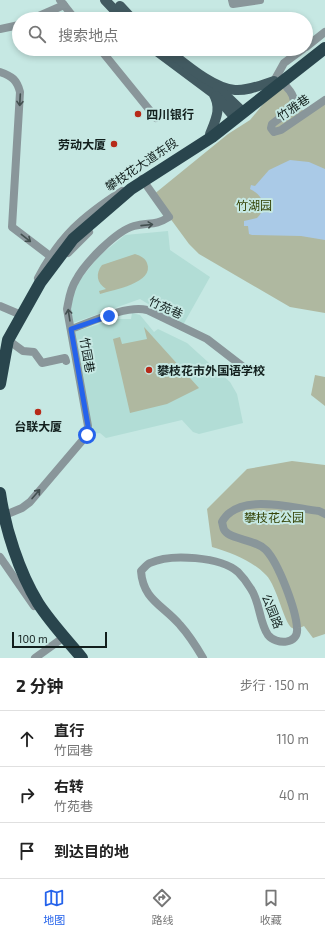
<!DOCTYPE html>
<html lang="zh">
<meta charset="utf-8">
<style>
body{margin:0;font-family:"Exo 2","Noto Sans SC",sans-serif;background:#f2f2f2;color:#222}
.scale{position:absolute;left:12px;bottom:10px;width:95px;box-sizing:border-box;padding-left:4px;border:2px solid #121f1d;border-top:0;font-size:11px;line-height:14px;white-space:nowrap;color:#121f1d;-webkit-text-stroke:3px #c6e8e3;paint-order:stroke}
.stop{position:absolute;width:12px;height:12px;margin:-9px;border:3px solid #2563eb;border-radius:50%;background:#fff}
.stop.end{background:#2563eb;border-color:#fff;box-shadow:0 1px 4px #0008}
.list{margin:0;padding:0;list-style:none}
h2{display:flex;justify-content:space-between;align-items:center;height:52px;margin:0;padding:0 16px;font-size:17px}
h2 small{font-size:13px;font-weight:400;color:#767676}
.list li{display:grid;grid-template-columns:26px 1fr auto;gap:12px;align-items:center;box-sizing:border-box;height:56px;padding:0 16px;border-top:1px solid #e0e0e0}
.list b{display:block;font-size:15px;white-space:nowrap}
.list p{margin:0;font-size:13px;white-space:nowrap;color:#767676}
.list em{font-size:13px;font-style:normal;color:#767676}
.icon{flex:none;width:22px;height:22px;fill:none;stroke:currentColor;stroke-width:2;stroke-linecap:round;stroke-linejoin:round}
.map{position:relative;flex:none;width:325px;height:658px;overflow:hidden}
.search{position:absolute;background:#fff;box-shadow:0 2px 6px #0003;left:12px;right:12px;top:12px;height:44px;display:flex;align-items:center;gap:10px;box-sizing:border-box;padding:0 14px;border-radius:22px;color:#767676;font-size:15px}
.sheet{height:220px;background:#fff}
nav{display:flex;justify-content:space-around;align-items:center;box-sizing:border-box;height:56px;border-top:1px solid #e0e0e0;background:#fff;font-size:11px;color:#767676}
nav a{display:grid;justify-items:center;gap:2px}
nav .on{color:#2563eb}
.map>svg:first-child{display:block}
.built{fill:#b2ddd6}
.green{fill:#afb8a0}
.water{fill:#aacae7}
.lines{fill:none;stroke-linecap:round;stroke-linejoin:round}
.minor{stroke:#89969a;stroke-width:8}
.major{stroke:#425a61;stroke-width:10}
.highway{stroke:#29454d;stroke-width:12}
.oneway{stroke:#424f4f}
.route{stroke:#2563eb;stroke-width:5}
.poi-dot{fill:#b72a19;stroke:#c6e8e3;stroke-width:1.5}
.labels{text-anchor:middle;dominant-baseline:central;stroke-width:4;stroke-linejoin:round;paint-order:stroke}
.street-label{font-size:12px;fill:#121f1d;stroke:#c6e8e3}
.poi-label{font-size:12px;font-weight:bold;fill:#121f1d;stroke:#c6e8e3;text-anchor:start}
.park-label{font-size:12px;fill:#354407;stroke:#c6e8e3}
</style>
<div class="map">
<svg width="325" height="658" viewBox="0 0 325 658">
<rect width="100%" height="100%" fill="#c6e8e3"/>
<g class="built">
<path d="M 168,231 L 170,250 L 210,277 L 183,325 L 140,299 L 73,323 L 71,310 L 73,295 L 79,281 L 99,256 L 125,235 Z"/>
<path d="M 132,313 L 140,315 L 154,332 L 158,329 L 187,343 L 230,382 L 237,394 L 243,423 L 199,434 L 193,432 L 182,420 L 106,438 L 100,433 L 93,434 L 74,332 L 115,319 L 131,319 Z"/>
</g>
<g class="green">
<path d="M 282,81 L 295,101 L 305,113 L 325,100 L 325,313 L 290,307 L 199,254 L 189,244 L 153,195 L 228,134 L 250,120 Z"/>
<path d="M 135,254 C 141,256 145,258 147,263 C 155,283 113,290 100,294 L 99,291 L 106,289 C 97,283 95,274 102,265 Z"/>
<path d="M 144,327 L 199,388 L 167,404 L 130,413 L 113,339 L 120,337 L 122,344 L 147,339 Z"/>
<path d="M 315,375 L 325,377 L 325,406 L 311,395 Z"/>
<path d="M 292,461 L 325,465 L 325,634 L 313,638 L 304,626 C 300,628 296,630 292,628 C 284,623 277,586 266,575 C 251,560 232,553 212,547 L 207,509 L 247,469 Z"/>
</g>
<path class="water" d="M 290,160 L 309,162 L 325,169 L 325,240 L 301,236 L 252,235 L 249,234 L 248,226 L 244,226 L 244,221 L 257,218 C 268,207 263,195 250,189 L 251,185 L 255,186 L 269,170 Z"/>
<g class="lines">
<g class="minor">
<path d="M 60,0 L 75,19"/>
<path d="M 232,0 L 233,4 L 260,0"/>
<path d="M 32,19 L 64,5"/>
<path d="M 0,29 L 19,25"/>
<path d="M 306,47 L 325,32"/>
<path d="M 100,49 L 156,118"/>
<path d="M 0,72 C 12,76 17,80 20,92 L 12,227 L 50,256"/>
<path d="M 280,79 C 284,82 286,87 290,91 C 302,108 284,114 272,124 L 271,128 L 274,132 L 281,130 L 325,100"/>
<path d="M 274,81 L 284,63 L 303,49"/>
<path d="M 68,253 L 89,232"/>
<path d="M 38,278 C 60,236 83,216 122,191"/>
<path d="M 0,306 L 19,314"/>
<path d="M 71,329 C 91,322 126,305 147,310 L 207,339 L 242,366"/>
<path d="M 7,343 L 8,340 L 23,351 L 34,352 L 42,363 L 65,358 L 66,361"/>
<path d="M 5,515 L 22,508 L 30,502 L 87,435 L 88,426 L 67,309 C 69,299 70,289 76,280 C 85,263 116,231 134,226 C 149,222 155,226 169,217 L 142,179"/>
<path d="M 0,557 L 34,606"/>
<path d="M 35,658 L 60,640"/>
<path d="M 203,658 C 196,646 189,635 180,625 C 163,605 143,600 141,571 C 144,568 147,564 150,563 C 171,553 221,557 238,572 C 243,577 248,584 251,589 C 260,602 259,622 268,635 C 276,645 299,645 297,628 C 296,610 279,564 266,550 C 255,539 232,540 225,531 C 223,529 223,525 222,522 C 238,492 291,508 319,511 L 325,514"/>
</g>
<g class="major">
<path d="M 105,0 L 123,19"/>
<path d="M 120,6 L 132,19"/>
<path d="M 154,49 L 213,93 C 222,108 216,119 210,134"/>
<path d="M 166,49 C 183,62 213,89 235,90 C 248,91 261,85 274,81"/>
<path d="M 217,87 L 243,112"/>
<path d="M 216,96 L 235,118"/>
</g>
<g class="highway">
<path d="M 0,384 L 8,340 L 40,283 L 73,239 L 131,189 L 212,137 L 325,48"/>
<path d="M 0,493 C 5,528 19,572 38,603 C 50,622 67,640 82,658"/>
</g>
</g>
<defs><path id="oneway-shaft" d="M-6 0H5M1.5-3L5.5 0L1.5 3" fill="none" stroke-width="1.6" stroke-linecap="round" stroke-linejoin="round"/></defs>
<g class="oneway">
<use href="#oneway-shaft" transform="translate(20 100) rotate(93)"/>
<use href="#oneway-shaft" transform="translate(147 225) rotate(-6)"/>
<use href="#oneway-shaft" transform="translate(26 238) rotate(38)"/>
<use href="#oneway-shaft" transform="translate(69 315) rotate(-99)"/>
<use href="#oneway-shaft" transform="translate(36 494) rotate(-49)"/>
</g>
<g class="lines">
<path class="route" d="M 87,435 L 88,426 L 71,329 L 109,316"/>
</g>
<g class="poi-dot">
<circle cx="138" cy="114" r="4"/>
<circle cx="114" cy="144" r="4"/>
<circle cx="149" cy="370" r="4"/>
<circle cx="38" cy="412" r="4"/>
</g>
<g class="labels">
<g class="street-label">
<text transform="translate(293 107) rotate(-34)">竹雅巷</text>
<text transform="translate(141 164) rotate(-34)">攀枝花大道东段</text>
<text transform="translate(166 307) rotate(24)">竹苑巷</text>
<text transform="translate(88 355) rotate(80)">竹园巷</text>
<text transform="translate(273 611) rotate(68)">公园路</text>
</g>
<g class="poi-label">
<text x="146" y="114">四川银行</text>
<text x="106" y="144" text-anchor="end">劳动大厦</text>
<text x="157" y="370">攀枝花市外国语学校</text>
<text x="38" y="426" text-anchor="middle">台联大厦</text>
</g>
<g class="park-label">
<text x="254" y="205">竹湖园</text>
<text x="274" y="517">攀枝花公园</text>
</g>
</g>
</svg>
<div class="scale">100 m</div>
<div class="stop" style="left:87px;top:435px"></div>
<div class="stop end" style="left:109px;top:316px"></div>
<div class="search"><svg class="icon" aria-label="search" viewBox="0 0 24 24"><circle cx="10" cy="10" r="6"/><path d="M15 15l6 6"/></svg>搜索地点</div>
</div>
<section class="sheet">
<h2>2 分钟<small>步行 · 150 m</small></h2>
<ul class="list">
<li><svg class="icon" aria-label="ahead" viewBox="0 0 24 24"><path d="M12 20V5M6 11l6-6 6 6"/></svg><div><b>直行</b><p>竹园巷</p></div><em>110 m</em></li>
<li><svg class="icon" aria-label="right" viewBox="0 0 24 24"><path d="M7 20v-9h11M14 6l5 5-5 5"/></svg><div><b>右转</b><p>竹苑巷</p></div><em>40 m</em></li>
<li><svg class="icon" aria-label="arrive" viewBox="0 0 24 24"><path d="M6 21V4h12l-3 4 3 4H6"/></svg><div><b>到达目的地</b></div></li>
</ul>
</section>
<nav>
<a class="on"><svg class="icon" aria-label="map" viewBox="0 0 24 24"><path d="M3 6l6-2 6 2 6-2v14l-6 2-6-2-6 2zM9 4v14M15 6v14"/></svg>地图</a>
<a><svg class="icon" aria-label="directions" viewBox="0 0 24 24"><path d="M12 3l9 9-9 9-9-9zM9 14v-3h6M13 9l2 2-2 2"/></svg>路线</a>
<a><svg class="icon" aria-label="saved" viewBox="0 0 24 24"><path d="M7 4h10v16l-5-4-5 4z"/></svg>收藏</a>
</nav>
